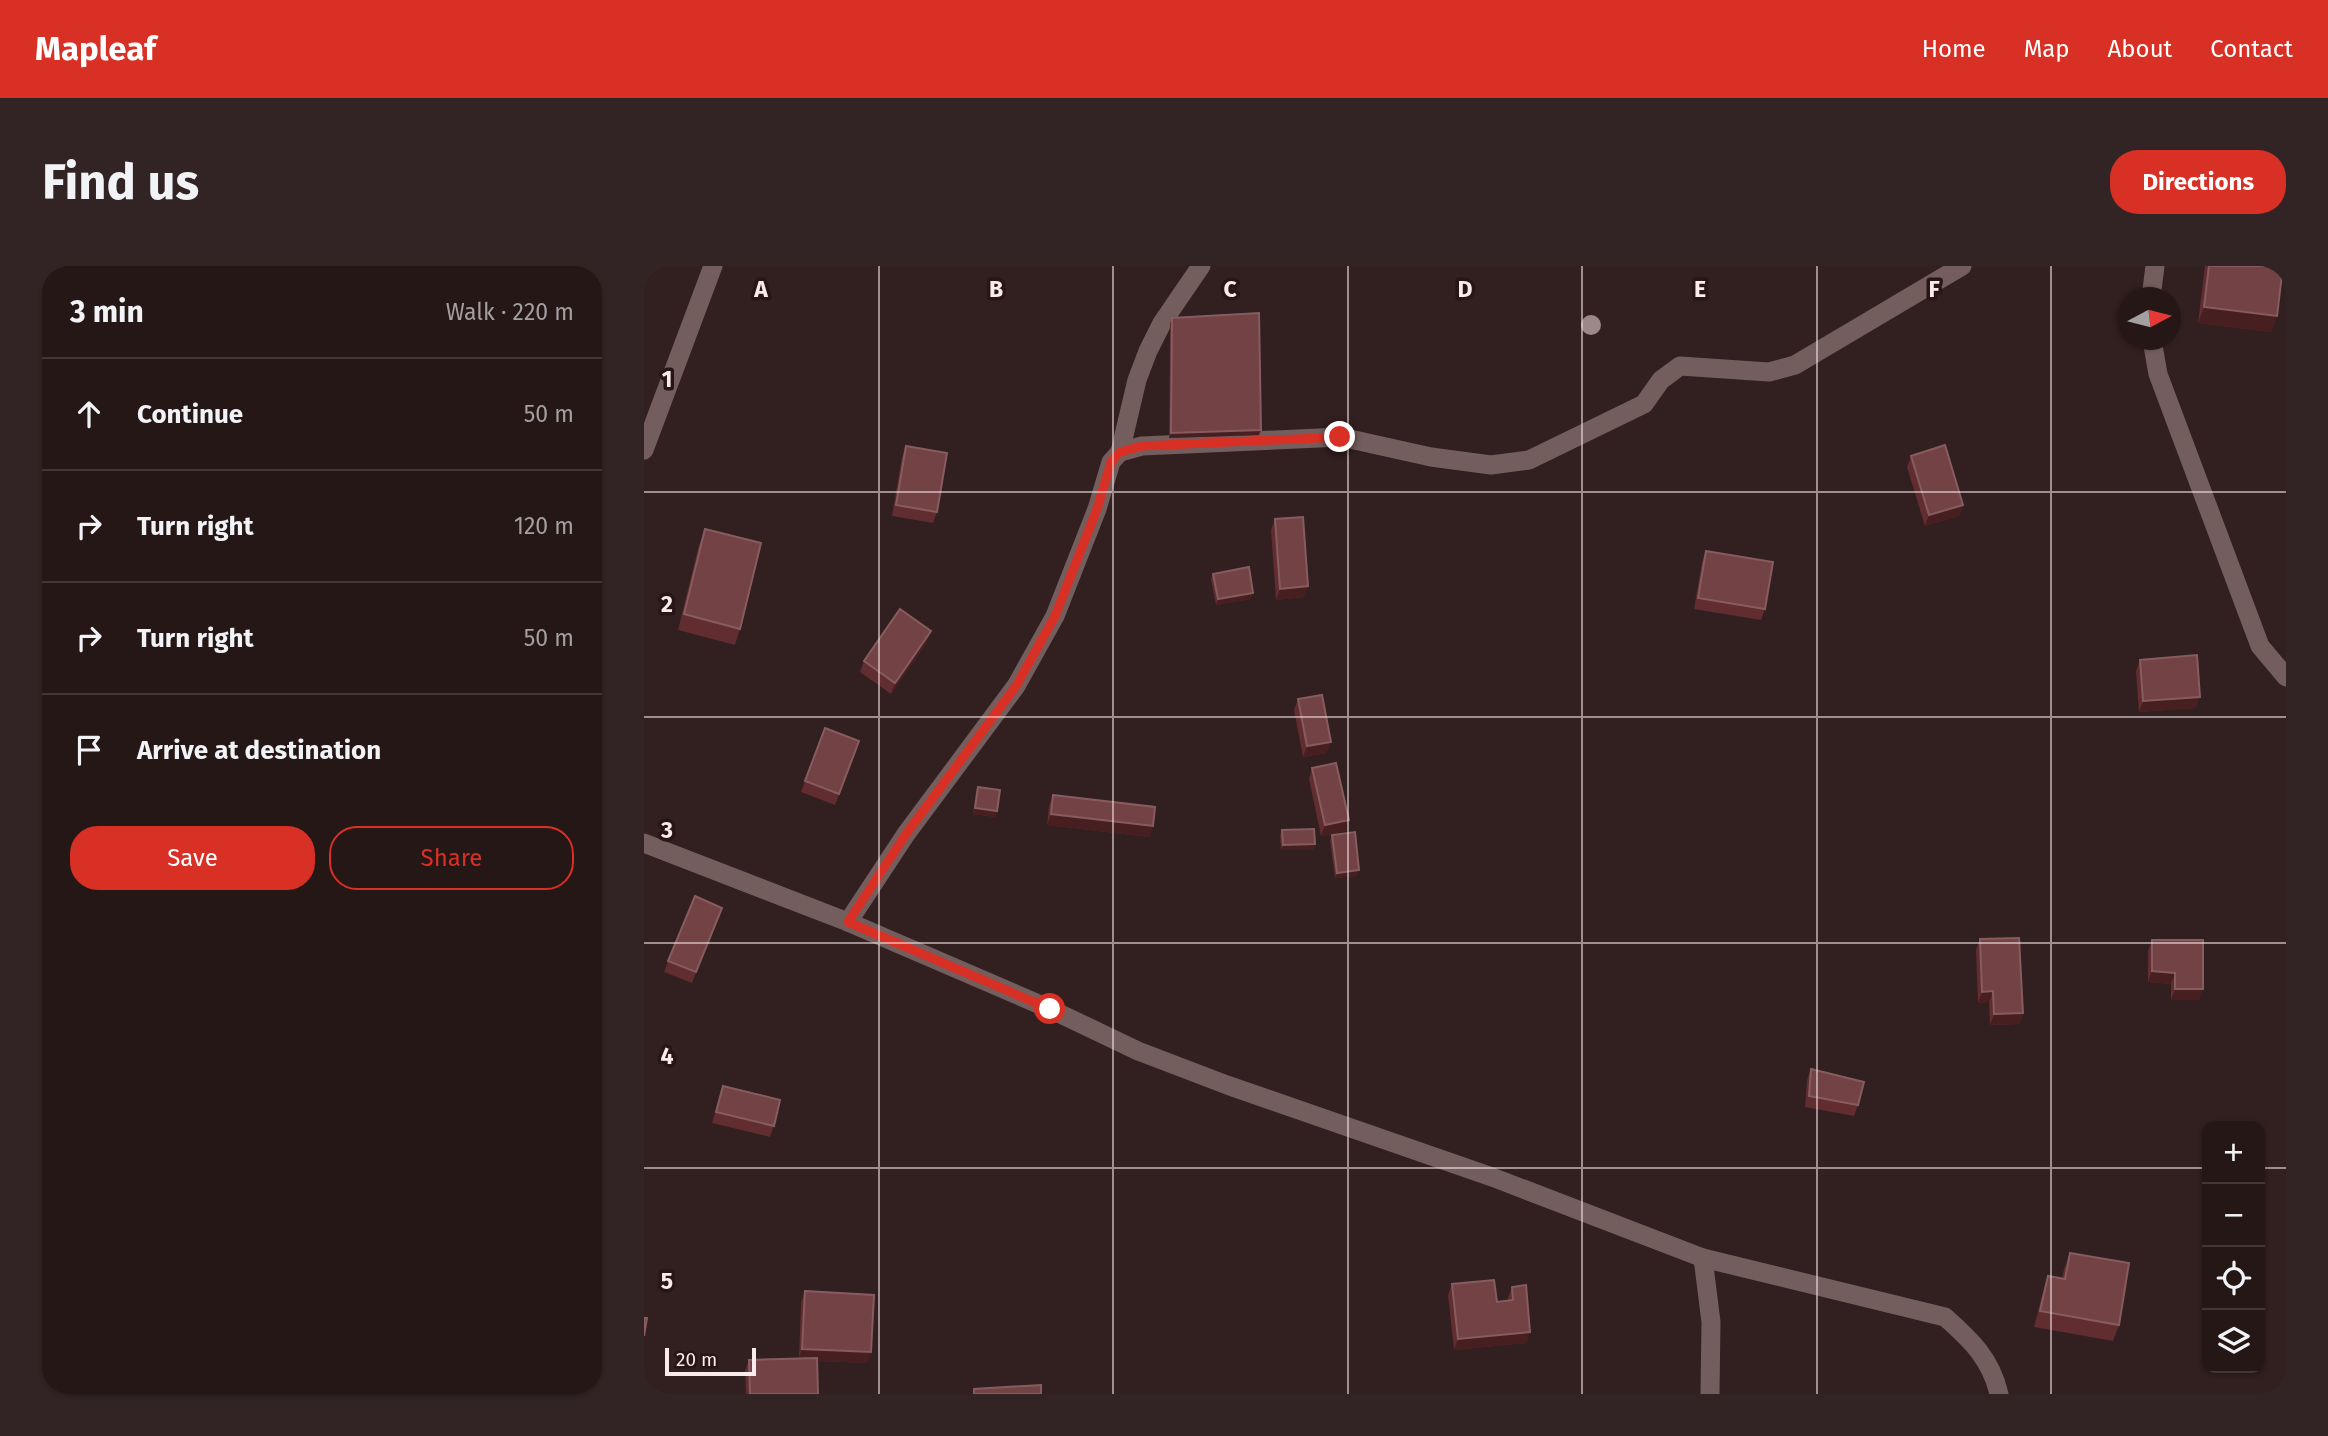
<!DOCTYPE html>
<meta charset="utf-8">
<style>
body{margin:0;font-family:"Fira Sans",sans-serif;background:#322424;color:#f1f3f6}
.controls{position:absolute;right:21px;bottom:21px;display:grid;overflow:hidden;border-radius:14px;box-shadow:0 2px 5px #0004}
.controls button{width:63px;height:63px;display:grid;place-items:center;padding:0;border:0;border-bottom:2px solid #423636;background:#261717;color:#f1f3f6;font:35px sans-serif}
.compass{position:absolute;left:1474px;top:21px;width:63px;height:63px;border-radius:50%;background:#261717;box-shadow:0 2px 5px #0004;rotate:83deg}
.scale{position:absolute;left:21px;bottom:18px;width:91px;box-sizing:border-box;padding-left:7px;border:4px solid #f9ebeb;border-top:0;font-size:19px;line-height:24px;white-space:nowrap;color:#f9ebeb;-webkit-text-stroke:5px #281516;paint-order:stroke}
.stop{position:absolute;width:21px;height:21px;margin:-16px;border:5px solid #d93025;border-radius:50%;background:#fff}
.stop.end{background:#d93025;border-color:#fff;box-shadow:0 2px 7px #0008}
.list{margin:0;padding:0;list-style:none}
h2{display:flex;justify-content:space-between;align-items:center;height:91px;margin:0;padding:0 28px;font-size:30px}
h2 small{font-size:23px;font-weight:400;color:#a49fa1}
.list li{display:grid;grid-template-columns:46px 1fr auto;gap:21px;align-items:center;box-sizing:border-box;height:112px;padding:0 28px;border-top:2px solid #423636}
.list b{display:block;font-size:26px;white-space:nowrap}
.list em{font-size:23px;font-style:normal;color:#a49fa1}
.actions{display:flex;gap:14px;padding:21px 28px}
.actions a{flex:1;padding:16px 0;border:2px solid #d93025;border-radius:28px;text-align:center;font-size:24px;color:#d93025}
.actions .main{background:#d93025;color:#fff}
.icon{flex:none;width:38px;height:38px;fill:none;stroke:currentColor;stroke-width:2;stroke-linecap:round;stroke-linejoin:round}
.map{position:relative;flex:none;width:1642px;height:1128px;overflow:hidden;border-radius:28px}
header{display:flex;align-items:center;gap:42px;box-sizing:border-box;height:98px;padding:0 35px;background:#d93025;color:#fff}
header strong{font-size:33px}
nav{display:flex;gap:38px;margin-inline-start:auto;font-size:24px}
.intro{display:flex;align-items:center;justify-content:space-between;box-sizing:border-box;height:168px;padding:0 42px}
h1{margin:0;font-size:49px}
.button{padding:18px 32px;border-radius:28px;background:#d93025;color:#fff;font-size:24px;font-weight:700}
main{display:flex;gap:42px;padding:0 42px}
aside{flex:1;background:#261717;border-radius:28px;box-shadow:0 2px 5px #0004}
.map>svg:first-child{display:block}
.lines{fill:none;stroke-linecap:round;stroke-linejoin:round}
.minor{stroke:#745d5d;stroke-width:19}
.tertiary{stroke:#745d5d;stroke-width:19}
.tree{fill:#9c8888}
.wall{fill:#612d31}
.shaded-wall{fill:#481f21}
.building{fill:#724245;stroke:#875c5f;stroke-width:2}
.route{stroke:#d93025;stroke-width:9}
.grid{fill:none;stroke:#f9ebeb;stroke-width:2;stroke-opacity:0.55}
.grid-label{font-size:23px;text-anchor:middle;font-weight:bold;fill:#f9ebeb;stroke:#281516;stroke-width:7;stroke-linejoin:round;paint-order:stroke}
</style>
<header>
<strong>Mapleaf</strong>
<nav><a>Home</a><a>Map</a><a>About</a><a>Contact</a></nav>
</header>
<div class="intro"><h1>Find us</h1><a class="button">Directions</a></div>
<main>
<aside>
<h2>3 min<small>Walk · 220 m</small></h2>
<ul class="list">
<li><svg class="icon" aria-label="ahead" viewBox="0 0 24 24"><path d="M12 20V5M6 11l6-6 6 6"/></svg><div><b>Continue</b></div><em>50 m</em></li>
<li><svg class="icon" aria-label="right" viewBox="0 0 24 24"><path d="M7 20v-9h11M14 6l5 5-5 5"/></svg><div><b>Turn right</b></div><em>120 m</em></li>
<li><svg class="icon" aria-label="right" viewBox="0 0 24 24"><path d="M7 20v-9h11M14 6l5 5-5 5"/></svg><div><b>Turn right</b></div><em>50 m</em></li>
<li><svg class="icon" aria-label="arrive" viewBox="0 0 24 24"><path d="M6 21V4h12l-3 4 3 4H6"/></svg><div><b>Arrive at destination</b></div></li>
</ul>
<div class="actions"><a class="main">Save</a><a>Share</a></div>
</aside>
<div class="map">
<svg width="1642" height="1128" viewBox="0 0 1642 1128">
<rect width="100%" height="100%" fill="#321f1f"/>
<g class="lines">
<g class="minor">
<path d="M 1507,32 L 1511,0"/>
<path d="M 1508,74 L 1514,108 L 1616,380 L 1642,411"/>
<path d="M 476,186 L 498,180 L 697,171 L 787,191 L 847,199 L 885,194 L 1000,138 L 1017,114 L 1036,100 L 1125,106 L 1151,99 L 1318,0"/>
<path d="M 0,577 L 204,656 L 406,743 L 494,785 L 583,819 L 848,911 L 1059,992 L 1301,1051 C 1327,1074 1347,1093 1355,1128"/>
<path d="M 204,656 L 262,568 L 372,420 L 411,350 L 453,243 L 467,196 L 476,186 L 493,114 L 504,85 L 518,57 L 557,0"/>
<path d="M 1059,992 L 1067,1056 L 1066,1128"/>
</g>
<path class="tertiary" d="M 0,184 L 69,0"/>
</g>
<circle class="tree" cx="947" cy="59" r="10"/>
<g class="wall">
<path d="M 1561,0 L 1639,0 L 1633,50 L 1627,66 L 1554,57 Z"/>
<path d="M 528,52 L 615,169 L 525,172 L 526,57 Z"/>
<path d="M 262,180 L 293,246 L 289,257 L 248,250 L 258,191 Z"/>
<path d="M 1267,190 L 1319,239 L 1315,250 L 1281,260 L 1263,201 Z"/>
<path d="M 631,253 L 660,331 L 632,334 L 627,264 Z"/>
<path d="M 61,263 L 96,363 L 91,379 L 34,364 L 55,279 Z"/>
<path d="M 1062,285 L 1121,343 L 1117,354 L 1050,343 L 1058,296 Z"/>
<path d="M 569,308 L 607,333 L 572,339 L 567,313 Z"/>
<path d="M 283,376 L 247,428 L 216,406 L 220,395 Z"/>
<path d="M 1496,394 L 1552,442 L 1495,446 L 1492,405 Z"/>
<path d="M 654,433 L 683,487 L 659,491 L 650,444 Z"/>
<path d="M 181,462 L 215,475 L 191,539 L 157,526 Z"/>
<path d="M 668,502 L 705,554 L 701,565 L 677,570 L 665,513 Z"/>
<path d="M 334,521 L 353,545 L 351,551 L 329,548 L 332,526 Z"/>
<path d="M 409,529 L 509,560 L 505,571 L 403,559 L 405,540 Z"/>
<path d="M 638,564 L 671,578 L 669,584 L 637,584 L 636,569 Z"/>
<path d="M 688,569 L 715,604 L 713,610 L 691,612 L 686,574 Z"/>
<path d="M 78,642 L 48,717 L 20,706 L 24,695 Z"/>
<path d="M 1336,673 L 1379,747 L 1375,758 L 1346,759 L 1345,736 L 1334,737 L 1332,684 Z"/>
<path d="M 1508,674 L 1555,734 L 1527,734 L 1527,718 L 1504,716 L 1504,685 Z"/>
<path d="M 1167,803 L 1214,839 L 1210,850 L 1161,841 L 1163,814 Z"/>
<path d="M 79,820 L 130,860 L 126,871 L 68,857 Z"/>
<path d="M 1426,987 L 1475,1059 L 1469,1075 L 1390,1061 L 1399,1026 L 1404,1010 L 1418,1013 L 1420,1003 Z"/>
<path d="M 808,1018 L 853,1036 L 864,1035 L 864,1032 L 868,1021 L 883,1077 L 810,1084 L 804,1029 Z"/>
<path d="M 161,1025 L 223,1097 L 173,1095 L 174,1128 L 102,1128 L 101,1105 L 105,1094 L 155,1092 L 157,1036 Z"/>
</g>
<g class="shaded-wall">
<path d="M 1560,41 L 1633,50 L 1627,66 L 1554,57 Z"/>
<path d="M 617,164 L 615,169 L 525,172 L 527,167 Z"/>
<path d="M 1319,239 L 1315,250 L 1281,260 L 1285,249 Z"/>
<path d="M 664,320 L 660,331 L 632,334 L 636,323 Z"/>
<path d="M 609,327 L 607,333 L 572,339 L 574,333 Z"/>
<path d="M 287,365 L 283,376 L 247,428 L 251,417 Z"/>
<path d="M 1556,431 L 1552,442 L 1495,446 L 1499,435 Z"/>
<path d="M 687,476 L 683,487 L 659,491 L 663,480 Z"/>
<path d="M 331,542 L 353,545 L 351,551 L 329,548 Z"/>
<path d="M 407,548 L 509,560 L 505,571 L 403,559 Z"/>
<path d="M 705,554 L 701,565 L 677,570 L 681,559 Z"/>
<path d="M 671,578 L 669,584 L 637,584 L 639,579 Z"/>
<path d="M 715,604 L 713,610 L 691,612 L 693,607 Z"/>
<path d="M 1508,705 L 1531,707 L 1527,718 L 1504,716 Z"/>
<path d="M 1531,723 L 1559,723 L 1555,734 L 1527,734 Z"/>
<path d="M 1349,725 L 1345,736 L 1334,737 L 1338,726 Z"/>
<path d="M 1379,747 L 1375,758 L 1346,759 L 1350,748 Z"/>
<path d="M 886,1066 L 883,1077 L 810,1084 L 814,1073 Z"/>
<path d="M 158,1083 L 227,1086 L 223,1097 L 154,1094 Z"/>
</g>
<g class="building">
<path d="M 1565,0 L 1639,0 L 1633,50 L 1560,41 Z"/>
<path d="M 615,47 L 617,164 L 527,167 L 528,52 Z"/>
<path d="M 1301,179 L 1319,239 L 1285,249 L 1267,190 Z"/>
<path d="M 262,180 L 303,187 L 293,246 L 252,239 Z"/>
<path d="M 659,251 L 664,320 L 636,323 L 631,253 Z"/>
<path d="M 61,263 L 117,277 L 96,363 L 40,348 Z"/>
<path d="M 1062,285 L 1129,296 L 1121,343 L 1054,332 Z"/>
<path d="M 605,301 L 609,327 L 574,333 L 569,308 Z"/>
<path d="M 256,343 L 287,365 L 251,417 L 220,395 Z"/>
<path d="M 1553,389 L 1556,431 L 1499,435 L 1496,394 Z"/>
<path d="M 678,429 L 687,476 L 663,480 L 654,433 Z"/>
<path d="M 181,462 L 215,475 L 195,528 L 161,515 Z"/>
<path d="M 692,497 L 705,554 L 681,559 L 668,502 Z"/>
<path d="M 334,521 L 356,524 L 353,545 L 331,542 Z"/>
<path d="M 409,529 L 511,541 L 509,560 L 407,548 Z"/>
<path d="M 670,563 L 671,578 L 639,579 L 638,564 Z"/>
<path d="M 711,566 L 715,604 L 693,607 L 688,569 Z"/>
<path d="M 51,630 L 78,642 L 52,706 L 24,695 Z"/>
<path d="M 1375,672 L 1379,747 L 1350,748 L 1349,725 L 1338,726 L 1336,673 Z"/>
<path d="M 1508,674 L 1559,674 L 1559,723 L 1531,723 L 1531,707 L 1508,705 Z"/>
<path d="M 1167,803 L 1220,816 L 1214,839 L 1165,830 Z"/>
<path d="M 79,820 L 136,834 L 130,860 L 72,846 Z"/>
<path d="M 1426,987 L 1485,997 L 1475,1059 L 1396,1045 L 1404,1010 L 1421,1013 Z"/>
<path d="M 850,1014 L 853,1036 L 869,1034 L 868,1021 L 882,1019 L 886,1066 L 814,1073 L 808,1018 Z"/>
<path d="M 161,1025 L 230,1029 L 227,1086 L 158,1083 Z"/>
<path d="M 0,1052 L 3,1052 L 0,1070 Z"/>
<path d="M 173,1092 L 174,1128 L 106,1128 L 105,1094 Z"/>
<path d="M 397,1119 L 397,1128 L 330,1128 L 330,1123 Z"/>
</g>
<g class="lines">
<path class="route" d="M 406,743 L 204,656 L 262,568 L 372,420 L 411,350 L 453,243 L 467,196 L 476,186 L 498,180 L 696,171"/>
</g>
<path class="grid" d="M 235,0 L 235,1128M 469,0 L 469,1128M 704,0 L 704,1128M 938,0 L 938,1128M 1173,0 L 1173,1128M 1407,0 L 1407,1128M 0,226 L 1642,226M 0,451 L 1642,451M 0,677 L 1642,677M 0,902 L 1563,902M 1616,902 L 1642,902"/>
<g class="grid-label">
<text x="117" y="31">A</text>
<text x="352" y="31">B</text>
<text x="586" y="31">C</text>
<text x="821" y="31">D</text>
<text x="1056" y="31">E</text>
<text x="1290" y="31">F</text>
<text x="23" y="121">1</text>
<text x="23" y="346">2</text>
<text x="23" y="572">3</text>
<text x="23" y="798">4</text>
<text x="23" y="1023">5</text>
</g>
</svg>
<div class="controls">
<button>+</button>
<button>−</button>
<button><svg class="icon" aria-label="locate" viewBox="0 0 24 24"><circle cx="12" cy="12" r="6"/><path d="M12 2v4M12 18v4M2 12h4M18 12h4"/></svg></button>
<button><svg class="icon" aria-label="layers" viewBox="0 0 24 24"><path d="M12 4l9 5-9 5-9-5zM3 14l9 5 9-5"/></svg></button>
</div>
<svg class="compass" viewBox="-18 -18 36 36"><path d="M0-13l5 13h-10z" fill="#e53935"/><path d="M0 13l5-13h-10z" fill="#a49fa1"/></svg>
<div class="scale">20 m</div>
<div class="stop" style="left:406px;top:743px"></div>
<div class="stop end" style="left:696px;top:171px"></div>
</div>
</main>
